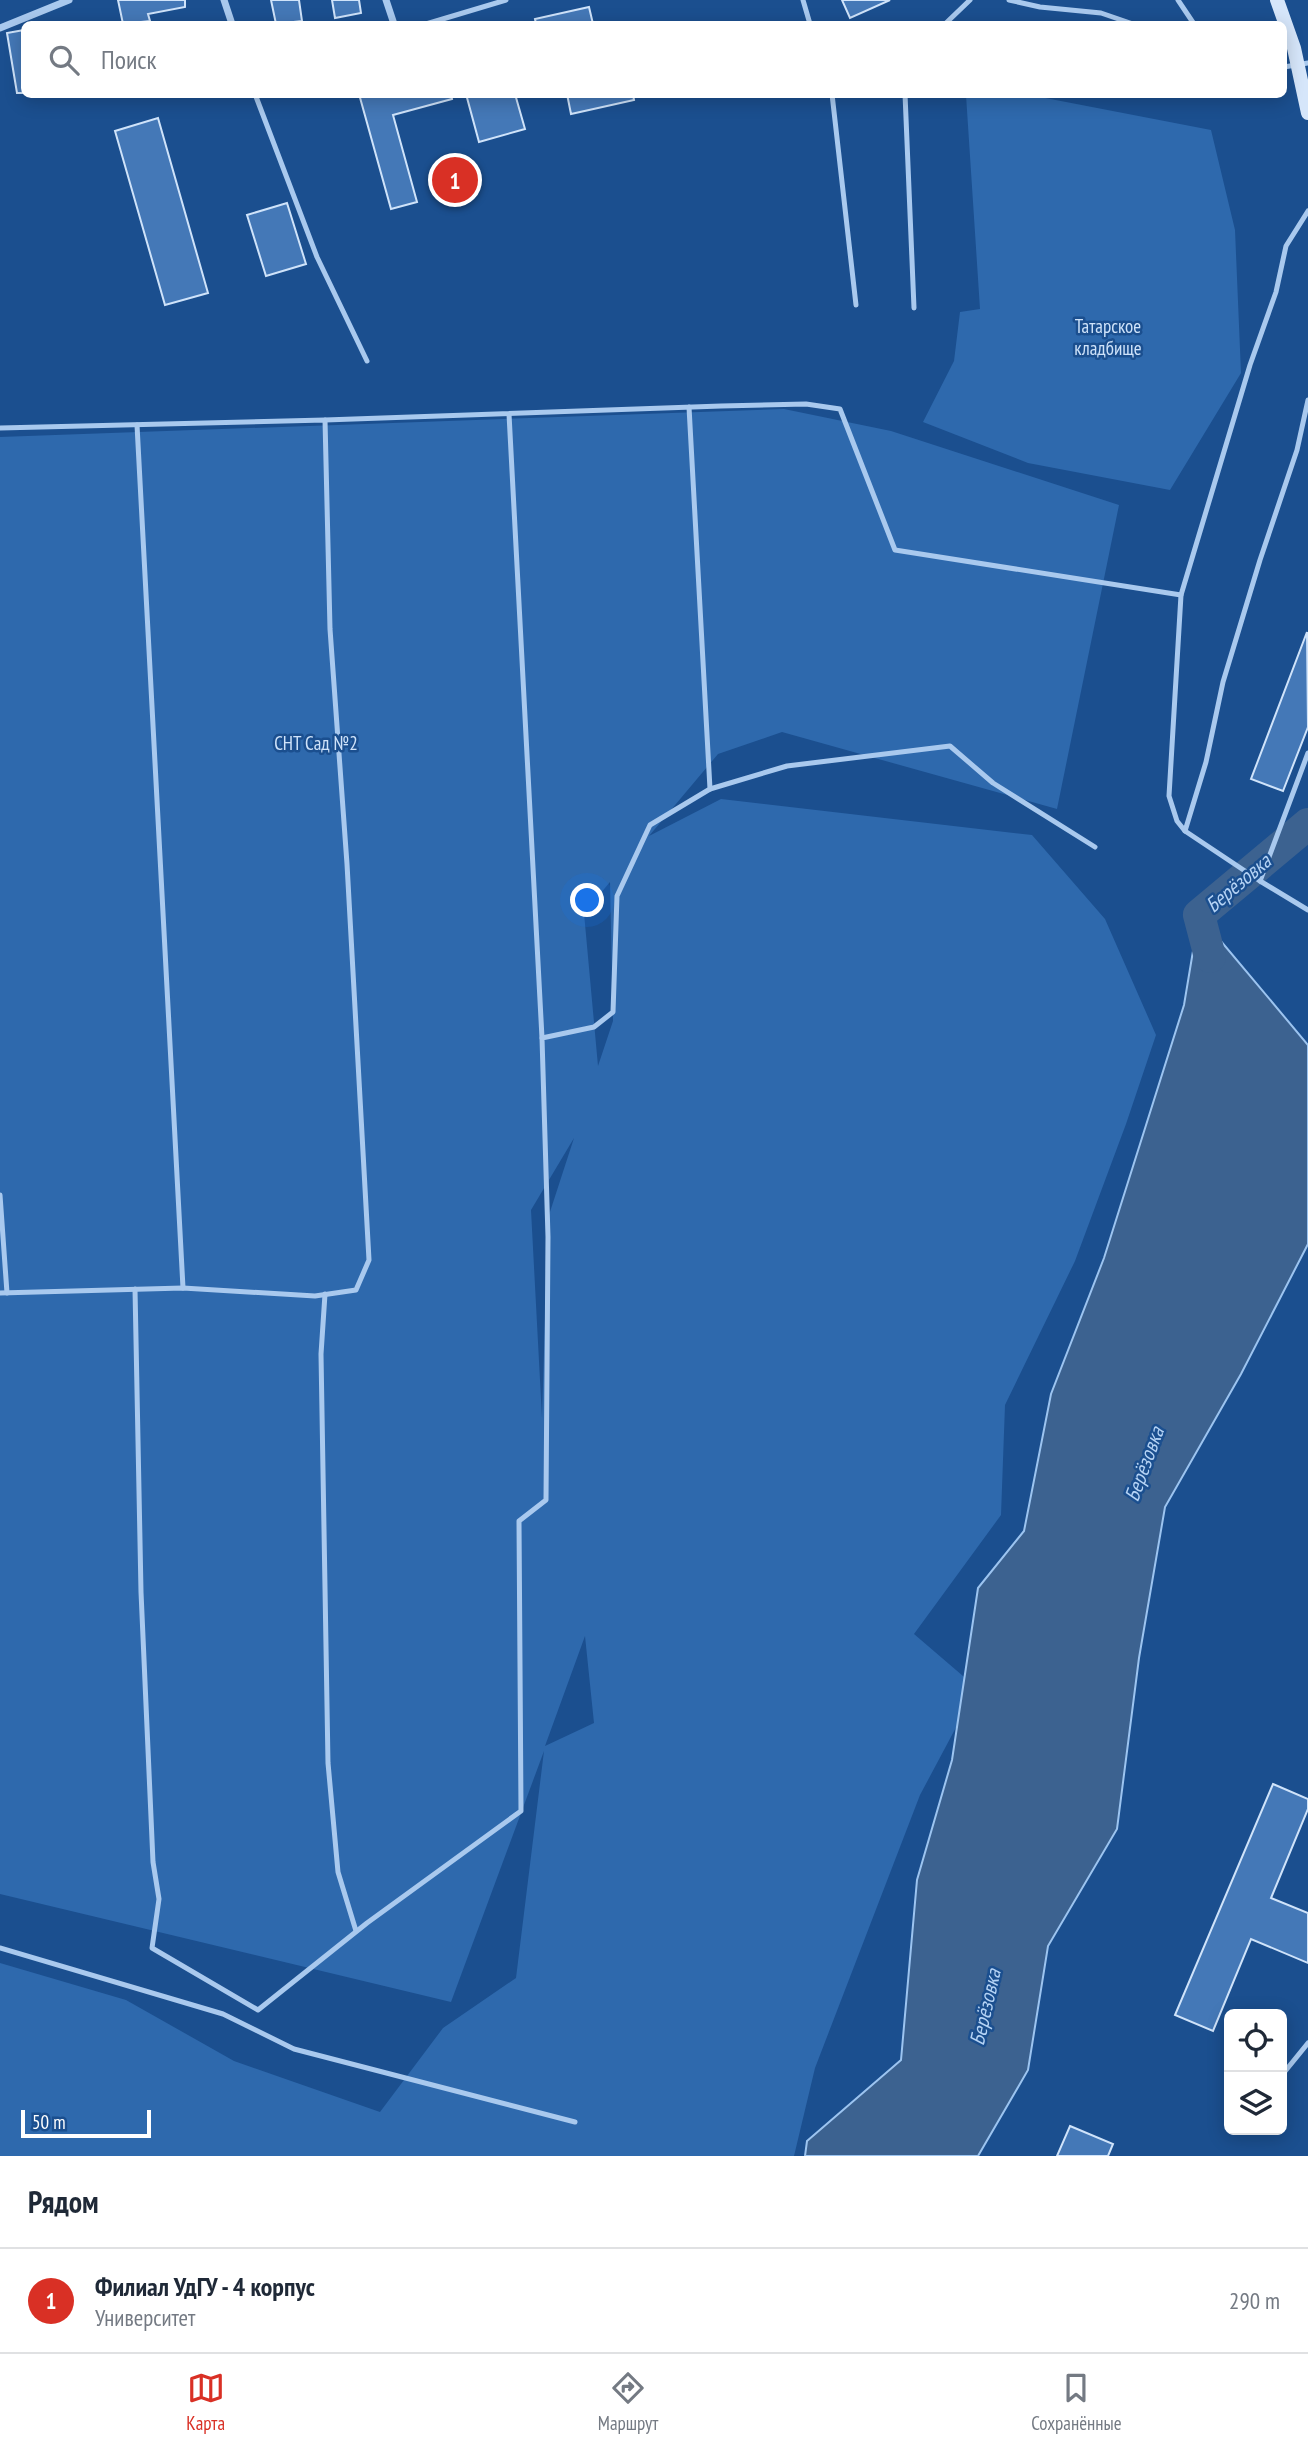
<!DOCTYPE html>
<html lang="ru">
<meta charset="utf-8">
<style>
body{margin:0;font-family:"PT Sans Narrow",sans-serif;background:#f2f2f3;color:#1f2937}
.controls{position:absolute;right:21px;bottom:21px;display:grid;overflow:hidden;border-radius:10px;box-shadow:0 4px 18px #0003}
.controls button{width:63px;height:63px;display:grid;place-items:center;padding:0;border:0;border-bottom:2px solid #e0e1e3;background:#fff;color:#1f2937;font:35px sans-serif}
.scale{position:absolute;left:21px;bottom:18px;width:130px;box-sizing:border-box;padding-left:7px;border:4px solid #fff;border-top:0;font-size:19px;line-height:24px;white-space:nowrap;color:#fff;-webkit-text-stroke:5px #1b4f8f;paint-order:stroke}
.you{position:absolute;left:588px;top:901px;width:24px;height:24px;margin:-18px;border:5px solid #fff;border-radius:50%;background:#1a73e8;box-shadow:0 0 0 10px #1a73e833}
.badge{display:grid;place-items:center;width:46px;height:46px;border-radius:50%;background:#d93025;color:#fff;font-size:23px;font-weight:700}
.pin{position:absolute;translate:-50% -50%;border:4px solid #fff;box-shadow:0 2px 7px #0006}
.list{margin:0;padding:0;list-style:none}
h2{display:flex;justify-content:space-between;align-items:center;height:91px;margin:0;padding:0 28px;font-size:30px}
h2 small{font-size:23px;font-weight:400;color:#747a83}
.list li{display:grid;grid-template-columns:46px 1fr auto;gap:21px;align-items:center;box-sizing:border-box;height:105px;padding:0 28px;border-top:2px solid #e0e1e3}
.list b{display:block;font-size:26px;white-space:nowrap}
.list p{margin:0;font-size:23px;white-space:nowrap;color:#747a83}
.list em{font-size:23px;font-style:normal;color:#747a83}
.icon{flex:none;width:38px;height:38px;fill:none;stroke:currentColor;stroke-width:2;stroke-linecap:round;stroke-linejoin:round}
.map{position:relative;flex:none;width:1308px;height:2156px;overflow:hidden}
.search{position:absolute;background:#fff;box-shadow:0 4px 18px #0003;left:21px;right:21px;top:21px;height:77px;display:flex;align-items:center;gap:18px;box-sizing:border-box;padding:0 24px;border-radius:10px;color:#747a83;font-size:26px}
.sheet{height:196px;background:#fff}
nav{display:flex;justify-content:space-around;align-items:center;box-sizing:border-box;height:98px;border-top:2px solid #e0e1e3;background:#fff;font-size:19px;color:#747a83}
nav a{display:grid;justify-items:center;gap:4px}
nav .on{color:#d93025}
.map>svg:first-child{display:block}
.green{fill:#2e69ad;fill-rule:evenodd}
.water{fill:#3c6290;stroke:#9cc4f0;stroke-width:2}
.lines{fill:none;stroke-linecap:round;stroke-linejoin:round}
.river{stroke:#3c6290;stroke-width:32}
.building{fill:#4478b7;stroke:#cfe3fa;stroke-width:2}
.service{stroke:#a9c9ee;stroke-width:5}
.minor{stroke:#a9c9ee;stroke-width:7}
.secondary{stroke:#d6e6fa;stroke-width:14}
.labels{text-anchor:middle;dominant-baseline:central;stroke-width:5;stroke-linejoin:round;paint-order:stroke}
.park-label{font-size:19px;fill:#cfe3fa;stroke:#1b4f8f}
.water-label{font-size:21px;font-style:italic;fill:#b5d3f5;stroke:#1b4f8f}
</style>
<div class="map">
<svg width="1308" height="2156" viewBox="0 0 1308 2156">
<rect width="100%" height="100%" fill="#1b4f8f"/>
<g class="green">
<path d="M 966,95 L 1035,96 L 1211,130 L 1235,230 L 1241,373 L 1170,490 L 1028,463 L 923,422 L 954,361 L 960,312 L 980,309 Z"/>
<path d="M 784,409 L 891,431 L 1119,505 L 1057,809 L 782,732 L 718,754 L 649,836 L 721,799 L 1032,835 L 1105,919 L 1156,1035 L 1126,1124 L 1075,1261 L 1005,1405 L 1001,1515 L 914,1634 L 977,1688 L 920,1795 L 815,2068 L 794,2156 L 0,2156 L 0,1963 L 126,2000 L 234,2061 L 380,2112 L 443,2028 L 516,1978 L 544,1751 L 451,2002 L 0,1894 L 0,437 ZM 610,882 L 613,1021 L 598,1066 L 584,913 ZM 574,1138 L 548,1218 L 542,1418 L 531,1210 ZM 585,1636 L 594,1723 L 545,1746 Z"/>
</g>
<path class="water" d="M 1199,915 L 1308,1045 L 1308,1244 L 1241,1374 L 1165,1507 L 1139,1658 L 1117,1829 L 1048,1946 L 1028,2070 L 978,2156 L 805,2156 L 807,2141 L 901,2060 L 917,1880 L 952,1760 L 978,1588 L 1024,1531 L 1051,1394 L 1104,1258 L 1184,1005 Z"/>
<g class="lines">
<path class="river" d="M 1210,957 L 1199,915 L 1308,824"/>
</g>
<g class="building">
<path d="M 118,0 L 185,0 L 185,7 L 148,14 L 150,21 L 123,24 Z"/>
<path d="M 271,0 L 299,0 L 302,21 L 276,24 Z"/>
<path d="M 332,0 L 359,0 L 361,13 L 335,18 Z"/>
<path d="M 842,0 L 890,0 L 850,18 Z"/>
<path d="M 589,7 L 593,24 L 536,24 L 535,19 Z"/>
<path d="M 24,30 L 24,93 L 17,93 L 7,33 Z"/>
<path d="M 359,94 L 451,94 L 452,99 L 393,115 L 417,202 L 391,209 Z"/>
<path d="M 466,94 L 515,94 L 525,129 L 479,142 Z"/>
<path d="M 567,94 L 633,94 L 634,100 L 571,114 Z"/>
<path d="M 158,118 L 208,293 L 165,305 L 115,131 Z"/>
<path d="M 287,203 L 306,264 L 266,276 L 247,215 Z"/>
<path d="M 1307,632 L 1308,727 L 1283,791 L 1251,779 Z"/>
<path d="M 1273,1784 L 1308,1799 L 1308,1809 L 1271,1898 L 1308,1913 L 1308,1963 L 1251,1939 L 1213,2031 L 1175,2015 Z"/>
<path d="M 1070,2126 L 1113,2144 L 1108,2156 L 1057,2156 Z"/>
</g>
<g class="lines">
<g class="service">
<path d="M 803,0 L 810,24"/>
<path d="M 1009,0 L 1040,7 L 1101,13 L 1133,24"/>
<path d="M 1178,0 L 1194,24"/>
<path d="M 426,24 L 506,0"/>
<path d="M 945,24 L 970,0"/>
<path d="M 1284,67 L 1308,63"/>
<path d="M 255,94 L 317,257 L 367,361"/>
<path d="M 832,94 L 856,305"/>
<path d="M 905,94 L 914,308"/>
<path d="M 1308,211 L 1286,246 L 1276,292 L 1250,365 L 1181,595 L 1169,796 L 1177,821 L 1185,831 L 1260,881 L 1308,753"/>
<path d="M 509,414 L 542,1038"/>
<path d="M 325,420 L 721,406 L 806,404 L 840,409 L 895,550 L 1181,595"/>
<path d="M 137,425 L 183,1288"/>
<path d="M 0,428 L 325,420 L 330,629 L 347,864 L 369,1260 L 356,1290 L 315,1296 L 183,1288 L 0,1293"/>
<path d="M 710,789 L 787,766 L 950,746 L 993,783 L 1095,847"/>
<path d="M 1185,831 L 1206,762 L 1223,682 L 1260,560 L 1297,450 L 1308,400"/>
<path d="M 1260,881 L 1308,910"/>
<path d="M 0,1195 L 7,1293"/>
<path d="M 135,1289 L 141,1592 L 153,1862 L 159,1899 L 152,1948 L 258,2010 L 367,1923 L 521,1811 L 519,1521 L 546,1500 L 548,1237 L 542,1038 L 594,1027 L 613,1012 L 617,896 L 650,825 L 710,789 L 689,407"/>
<path d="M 325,1294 L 321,1354 L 328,1763 L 338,1872 L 356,1931"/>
<path d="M 0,1948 L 223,2014 L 294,2049 L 575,2122"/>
<path d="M 1282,2075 L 1308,2043"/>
</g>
<g class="minor">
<path d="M 224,0 L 232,24"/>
<path d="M 386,0 L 394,24"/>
<path d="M 0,28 L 69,0"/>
</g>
<path class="secondary" d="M 1277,0 L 1294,48 L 1308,113"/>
</g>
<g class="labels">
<g class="park-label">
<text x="1108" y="326">Татарское<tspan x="1108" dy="22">кладбище</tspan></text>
<text x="316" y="743">СНТ Сад №2</text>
</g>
<g class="water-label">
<text transform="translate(1238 883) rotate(-40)">Берёзовка</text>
<text transform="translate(1144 1464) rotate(-70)">Берёзовка</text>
<text transform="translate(985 2007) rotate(-77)">Берёзовка</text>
</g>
</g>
</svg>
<div class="controls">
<button><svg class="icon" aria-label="locate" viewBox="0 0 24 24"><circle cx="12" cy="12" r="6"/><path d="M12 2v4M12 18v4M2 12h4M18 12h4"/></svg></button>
<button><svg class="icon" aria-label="layers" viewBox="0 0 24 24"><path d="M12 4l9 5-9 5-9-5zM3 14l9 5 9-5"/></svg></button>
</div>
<div class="scale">50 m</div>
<div class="you"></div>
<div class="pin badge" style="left:455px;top:180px">1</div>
<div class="search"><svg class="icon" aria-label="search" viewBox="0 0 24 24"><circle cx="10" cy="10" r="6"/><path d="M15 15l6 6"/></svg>Поиск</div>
</div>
<section class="sheet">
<h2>Рядом<small></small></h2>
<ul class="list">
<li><span class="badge">1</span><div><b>Филиал УдГУ - 4 корпус</b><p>Университет</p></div><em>290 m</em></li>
</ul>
</section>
<nav>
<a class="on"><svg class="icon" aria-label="map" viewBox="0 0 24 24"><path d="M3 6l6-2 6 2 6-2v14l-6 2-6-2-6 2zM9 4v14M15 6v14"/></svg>Карта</a>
<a><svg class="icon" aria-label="directions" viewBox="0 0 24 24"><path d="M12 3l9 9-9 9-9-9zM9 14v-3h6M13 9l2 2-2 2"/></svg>Маршрут</a>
<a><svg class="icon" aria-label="saved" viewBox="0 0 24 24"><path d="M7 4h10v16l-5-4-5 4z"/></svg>Сохранённые</a>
</nav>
